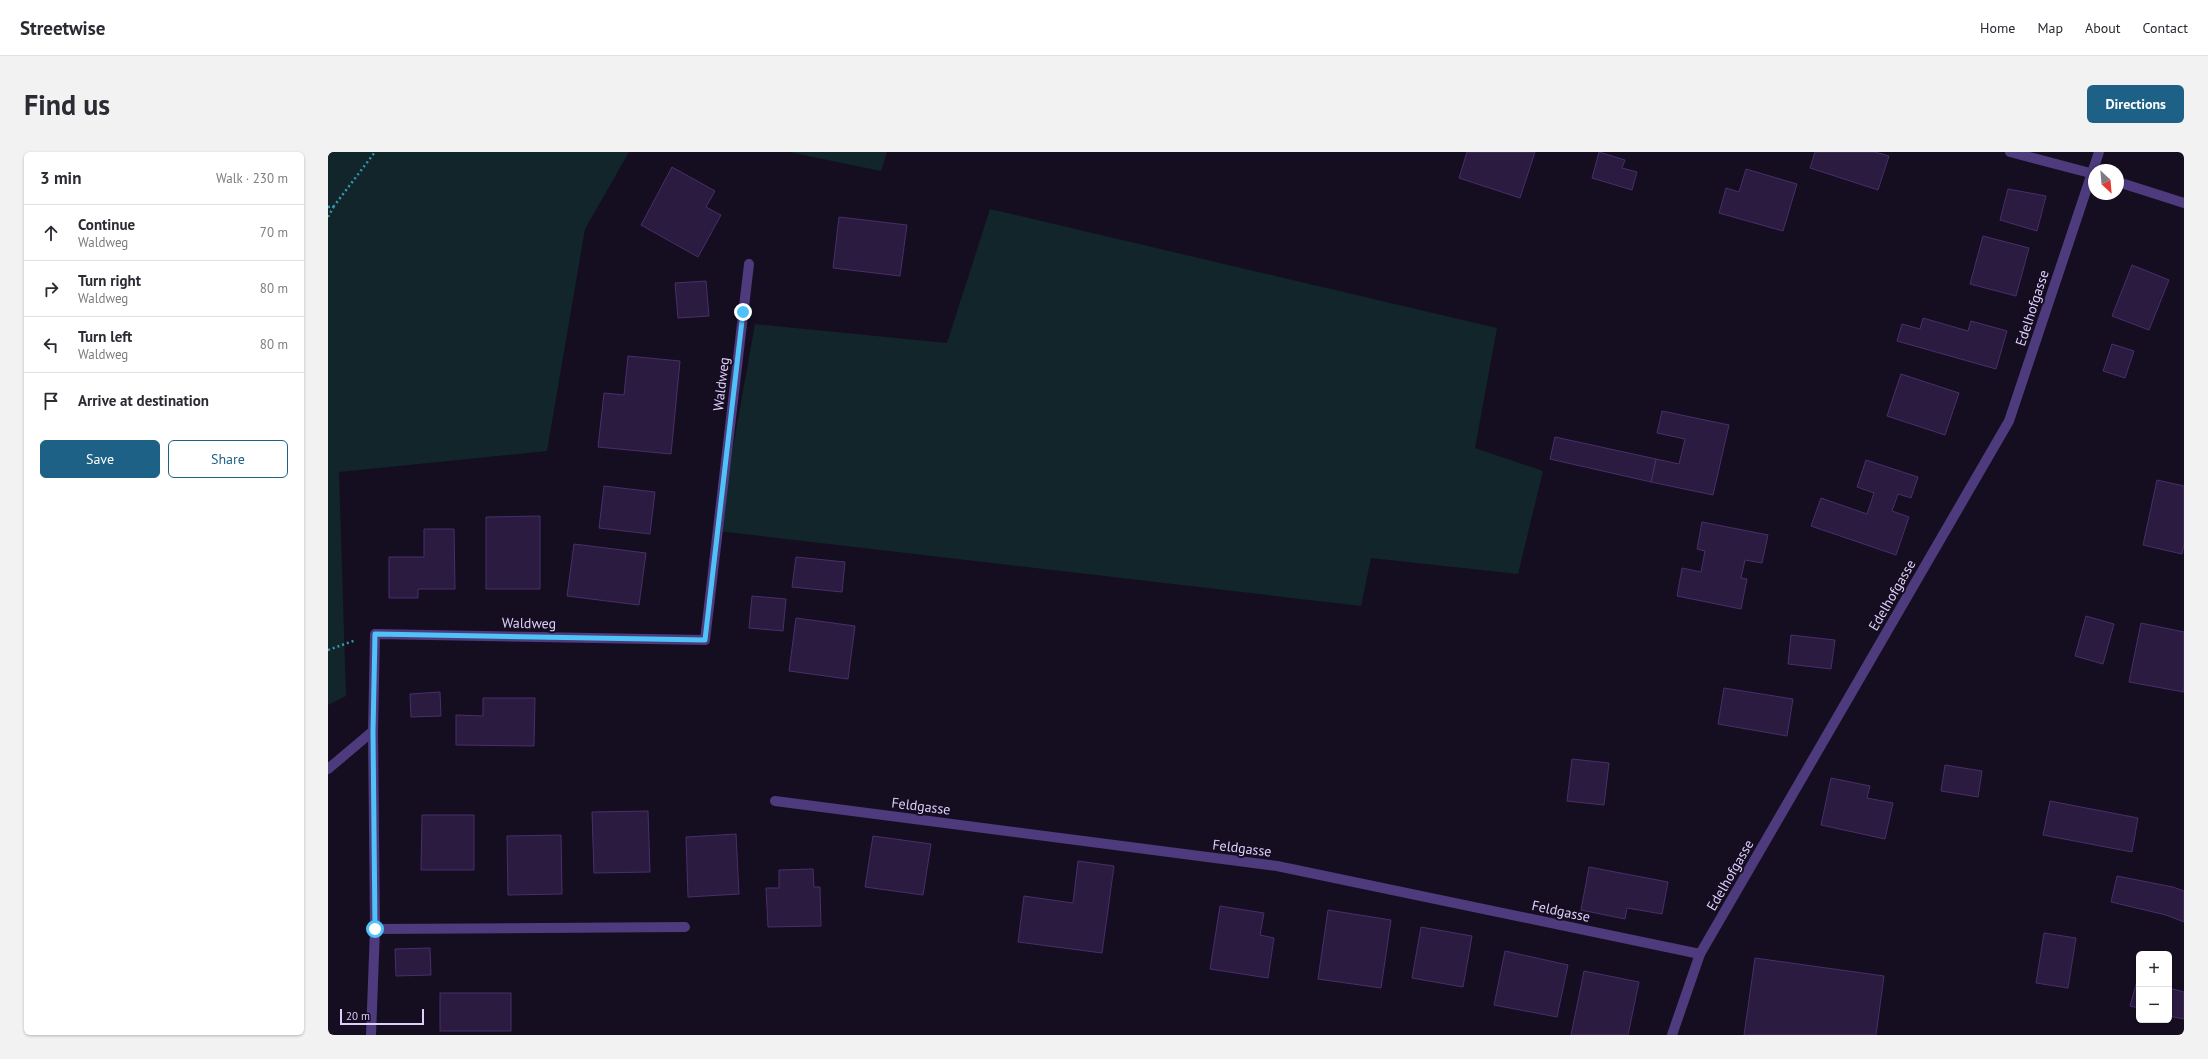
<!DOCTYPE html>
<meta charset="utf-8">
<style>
body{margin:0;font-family:"PT Sans",sans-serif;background:#f2f2f3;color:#2b2b33}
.controls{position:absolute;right:12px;bottom:12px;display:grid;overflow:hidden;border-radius:6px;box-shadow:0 1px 3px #0004}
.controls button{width:36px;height:36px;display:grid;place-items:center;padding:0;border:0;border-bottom:1px solid #e1e1e2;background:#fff;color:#2b2b33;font:20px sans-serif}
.compass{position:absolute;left:1760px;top:12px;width:36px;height:36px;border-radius:50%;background:#fff;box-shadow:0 1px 3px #0004;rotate:154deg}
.scale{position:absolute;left:12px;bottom:10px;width:84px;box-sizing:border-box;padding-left:4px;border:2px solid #dfcffd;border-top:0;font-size:11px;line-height:14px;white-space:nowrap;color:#dfcffd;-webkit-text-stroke:3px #150e20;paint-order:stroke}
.stop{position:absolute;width:12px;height:12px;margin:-9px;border:3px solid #4fc3f7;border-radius:50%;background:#fff}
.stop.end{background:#4fc3f7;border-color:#fff;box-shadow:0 1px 4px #0008}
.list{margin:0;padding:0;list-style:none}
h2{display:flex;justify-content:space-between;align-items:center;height:52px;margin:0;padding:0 16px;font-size:17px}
h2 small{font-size:13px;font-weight:400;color:#7c7c81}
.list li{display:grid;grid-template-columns:26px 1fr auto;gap:12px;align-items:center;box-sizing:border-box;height:56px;padding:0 16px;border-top:1px solid #e1e1e2}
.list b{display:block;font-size:15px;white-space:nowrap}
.list p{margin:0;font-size:13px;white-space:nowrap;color:#7c7c81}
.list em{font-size:13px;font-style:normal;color:#7c7c81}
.actions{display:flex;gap:8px;padding:12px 16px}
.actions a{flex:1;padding:9px 0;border:1px solid #1d6186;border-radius:6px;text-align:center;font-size:14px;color:#1d6186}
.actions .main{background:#1d6186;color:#fff}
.icon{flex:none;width:22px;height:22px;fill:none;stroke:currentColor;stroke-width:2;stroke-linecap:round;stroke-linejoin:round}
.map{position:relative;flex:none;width:1856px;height:883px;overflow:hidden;border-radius:6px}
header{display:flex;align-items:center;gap:24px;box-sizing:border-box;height:56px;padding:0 20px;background:#fff;border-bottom:1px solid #e1e1e2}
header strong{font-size:19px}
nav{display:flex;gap:22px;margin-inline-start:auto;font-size:14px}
.intro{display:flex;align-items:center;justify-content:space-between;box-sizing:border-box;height:96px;padding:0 24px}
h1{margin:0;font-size:28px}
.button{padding:10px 18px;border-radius:6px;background:#1d6186;color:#fff;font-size:14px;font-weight:700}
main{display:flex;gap:24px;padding:0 24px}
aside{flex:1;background:#fff;border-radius:6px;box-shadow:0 1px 3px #0004}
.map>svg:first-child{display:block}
.green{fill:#11252a}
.building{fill:#2b1b40;stroke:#482e6b}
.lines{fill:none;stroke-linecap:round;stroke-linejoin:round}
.path{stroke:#3498ac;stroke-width:2.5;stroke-dasharray:2 3;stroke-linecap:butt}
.minor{stroke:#4d3b7d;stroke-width:10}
.route{stroke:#4fc3f7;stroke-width:5}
.labels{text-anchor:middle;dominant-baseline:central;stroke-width:4;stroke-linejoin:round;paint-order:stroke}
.street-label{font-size:14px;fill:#dfcffd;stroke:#150e20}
</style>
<header>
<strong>Streetwise</strong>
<nav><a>Home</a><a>Map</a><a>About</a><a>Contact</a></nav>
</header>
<div class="intro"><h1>Find us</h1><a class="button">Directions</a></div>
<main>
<aside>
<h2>3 min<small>Walk · 230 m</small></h2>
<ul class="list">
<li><svg class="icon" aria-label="ahead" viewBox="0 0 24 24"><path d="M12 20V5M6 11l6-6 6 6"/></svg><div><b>Continue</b><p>Waldweg</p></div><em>70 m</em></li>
<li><svg class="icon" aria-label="right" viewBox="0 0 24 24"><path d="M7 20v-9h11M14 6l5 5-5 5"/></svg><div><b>Turn right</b><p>Waldweg</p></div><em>80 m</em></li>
<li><svg class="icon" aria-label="left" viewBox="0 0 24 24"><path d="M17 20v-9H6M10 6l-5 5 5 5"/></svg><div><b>Turn left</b><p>Waldweg</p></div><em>80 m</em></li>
<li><svg class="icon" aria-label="arrive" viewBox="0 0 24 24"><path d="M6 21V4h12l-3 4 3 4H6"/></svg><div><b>Arrive at destination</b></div></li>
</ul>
<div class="actions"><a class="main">Save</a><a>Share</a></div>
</aside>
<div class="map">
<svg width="1856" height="883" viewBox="0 0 1856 883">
<rect width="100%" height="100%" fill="#150e20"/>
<g class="green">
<path d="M 0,0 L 301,0 L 257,77 L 219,299 L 11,320 L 18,544 L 0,553 Z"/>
<path d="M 461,0 L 559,0 L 553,19 Z"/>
<path d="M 662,57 L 1169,176 L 1147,296 L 1215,319 L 1190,422 L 1043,406 L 1033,454 L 390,379 L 427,172 L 619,191 Z"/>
</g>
<g class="building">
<path d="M 1139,0 L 1207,0 L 1192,46 L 1131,26 Z"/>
<path d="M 1271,0 L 1297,8 L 1294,16 L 1309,20 L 1304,38 L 1264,26 Z"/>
<path d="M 1487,0 L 1547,0 L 1561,4 L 1550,38 L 1482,16 Z"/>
<path d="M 344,15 L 387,39 L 378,55 L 393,63 L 370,105 L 313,73 Z"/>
<path d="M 1418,17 L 1469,32 L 1455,79 L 1391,61 L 1398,36 L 1411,40 Z"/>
<path d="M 1680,37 L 1718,44 L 1709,79 L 1672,68 Z"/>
<path d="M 511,65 L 579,73 L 572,124 L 505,116 Z"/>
<path d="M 1655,84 L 1701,96 L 1688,144 L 1642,132 Z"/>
<path d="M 1804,113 L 1841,128 L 1821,178 L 1784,164 Z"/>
<path d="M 378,129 L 381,164 L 350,166 L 347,131 Z"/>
<path d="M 1595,166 L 1640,179 L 1643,169 L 1679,179 L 1668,217 L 1569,189 L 1574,172 L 1592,177 Z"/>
<path d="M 1784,192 L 1806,199 L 1797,226 L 1775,219 Z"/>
<path d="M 300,204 L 352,209 L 343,302 L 270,295 L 276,241 L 296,243 Z"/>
<path d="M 1573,222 L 1631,241 L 1617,283 L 1559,264 Z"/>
<path d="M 1334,259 L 1401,273 L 1385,343 L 1323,330 L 1328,307 L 1351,312 L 1357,287 L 1329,281 Z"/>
<path d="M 1227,285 L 1328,307 L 1323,330 L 1222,307 Z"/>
<path d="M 1538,308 L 1590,325 L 1583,346 L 1570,342 L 1564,359 L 1581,365 L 1568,403 L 1483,374 L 1493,346 L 1539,362 L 1546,341 L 1529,335 Z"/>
<path d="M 1829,328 L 1856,334 L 1856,392 L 1854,402 L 1815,393 Z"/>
<path d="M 276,334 L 327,340 L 322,382 L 271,376 Z"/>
<path d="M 212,364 L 212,437 L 158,437 L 158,365 Z"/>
<path d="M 1374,370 L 1440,383 L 1434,411 L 1417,408 L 1413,426 L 1419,427 L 1413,457 L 1349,444 L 1354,416 L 1373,420 L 1377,399 L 1369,397 Z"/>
<path d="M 96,377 L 126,377 L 127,437 L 90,437 L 90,446 L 61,446 L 61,405 L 96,405 Z"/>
<path d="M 246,392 L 318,401 L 311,453 L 239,444 Z"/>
<path d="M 468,405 L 517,410 L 514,440 L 464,435 Z"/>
<path d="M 424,444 L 458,447 L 455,479 L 421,476 Z"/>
<path d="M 1758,464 L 1786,472 L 1775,512 L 1747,504 Z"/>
<path d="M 468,466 L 527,474 L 520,527 L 461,519 Z"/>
<path d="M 1813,471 L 1856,480 L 1856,540 L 1801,530 Z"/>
<path d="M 1463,483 L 1507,488 L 1503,517 L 1460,512 Z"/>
<path d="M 1396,536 L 1465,547 L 1459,584 L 1390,572 Z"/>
<path d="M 112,540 L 113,564 L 83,565 L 82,542 Z"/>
<path d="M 155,546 L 207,546 L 206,594 L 128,593 L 128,563 L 155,564 Z"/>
<path d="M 1244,607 L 1281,611 L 1276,653 L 1239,649 Z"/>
<path d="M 1617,613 L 1654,619 L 1650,645 L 1613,639 Z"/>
<path d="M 1503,626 L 1542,634 L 1539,646 L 1565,651 L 1557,687 L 1493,673 Z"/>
<path d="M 1722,649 L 1810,666 L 1804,700 L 1715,683 Z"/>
<path d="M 320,659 L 322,720 L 266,721 L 264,660 Z"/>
<path d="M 94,663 L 146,663 L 146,718 L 93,718 Z"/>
<path d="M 408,682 L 411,742 L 360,745 L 358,685 Z"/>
<path d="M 233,683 L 234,742 L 180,743 L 179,684 Z"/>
<path d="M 545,684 L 603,692 L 595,743 L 537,735 Z"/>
<path d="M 750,709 L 786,714 L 774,801 L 690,790 L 696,744 L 745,751 Z"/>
<path d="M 1261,715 L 1340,730 L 1334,762 L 1299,756 L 1297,767 L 1253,758 Z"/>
<path d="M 485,717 L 486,735 L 492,735 L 493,774 L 440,775 L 438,736 L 451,736 L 451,718 Z"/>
<path d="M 1789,724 L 1845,735 L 1856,739 L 1856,770 L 1838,763 L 1783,750 Z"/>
<path d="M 892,754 L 936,761 L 932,783 L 946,786 L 940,826 L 882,817 Z"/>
<path d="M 1000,758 L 1063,768 L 1053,836 L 990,827 Z"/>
<path d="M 1093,775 L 1144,784 L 1135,835 L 1084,826 Z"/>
<path d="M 1716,781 L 1748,786 L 1740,836 L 1708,831 Z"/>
<path d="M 102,796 L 103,823 L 68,824 L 67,797 Z"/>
<path d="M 1177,799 L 1240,813 L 1229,865 L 1166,853 Z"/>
<path d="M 1427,806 L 1556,824 L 1548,883 L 1416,883 Z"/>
<path d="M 1256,819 L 1311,830 L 1300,883 L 1243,883 Z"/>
<path d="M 1809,829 L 1811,830 L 1811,856 L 1802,854 Z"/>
<path d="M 1841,836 L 1856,840 L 1856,867 L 1841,864 Z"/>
<rect x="112" y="841" width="71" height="38"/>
</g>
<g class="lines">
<g class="path">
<path d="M 0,55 L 6,54 L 47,0"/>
<path d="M 0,65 L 6,54"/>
<path d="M 0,498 L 28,488"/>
</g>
<g class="minor">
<path d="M 1682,0 L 1766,22"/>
<path d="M 1790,30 L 1856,51"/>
<path d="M 0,617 L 45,579"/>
<path d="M 447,649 L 949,714 L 1372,802"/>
<path d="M 47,777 L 357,775"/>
<path d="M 43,883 L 47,777 L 45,579 L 47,482 L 377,488 L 421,112"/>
<path d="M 1344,883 L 1372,802 L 1681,269 L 1771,0"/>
</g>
</g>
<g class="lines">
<path class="route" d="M 47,777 L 45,579 L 47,482 L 377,488 L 415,160"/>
</g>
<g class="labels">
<g class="street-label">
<text transform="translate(1704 156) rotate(-72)">Edelhofgasse</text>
<text transform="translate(393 232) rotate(-83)">Waldweg</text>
<text transform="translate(1564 443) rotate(-60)">Edelhofgasse</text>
<text transform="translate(201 471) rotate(1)">Waldweg</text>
<text transform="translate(593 654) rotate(7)">Feldgasse</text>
<text transform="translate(914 696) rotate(7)">Feldgasse</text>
<text transform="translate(1402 723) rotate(-60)">Edelhofgasse</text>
<text transform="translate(1233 759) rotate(12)">Feldgasse</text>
</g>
</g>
</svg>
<div class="controls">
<button>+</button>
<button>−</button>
</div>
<svg class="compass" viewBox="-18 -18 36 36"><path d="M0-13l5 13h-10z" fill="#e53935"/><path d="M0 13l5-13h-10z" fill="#7c7c81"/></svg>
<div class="scale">20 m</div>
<div class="stop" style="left:47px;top:777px"></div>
<div class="stop end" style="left:415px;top:160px"></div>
</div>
</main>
